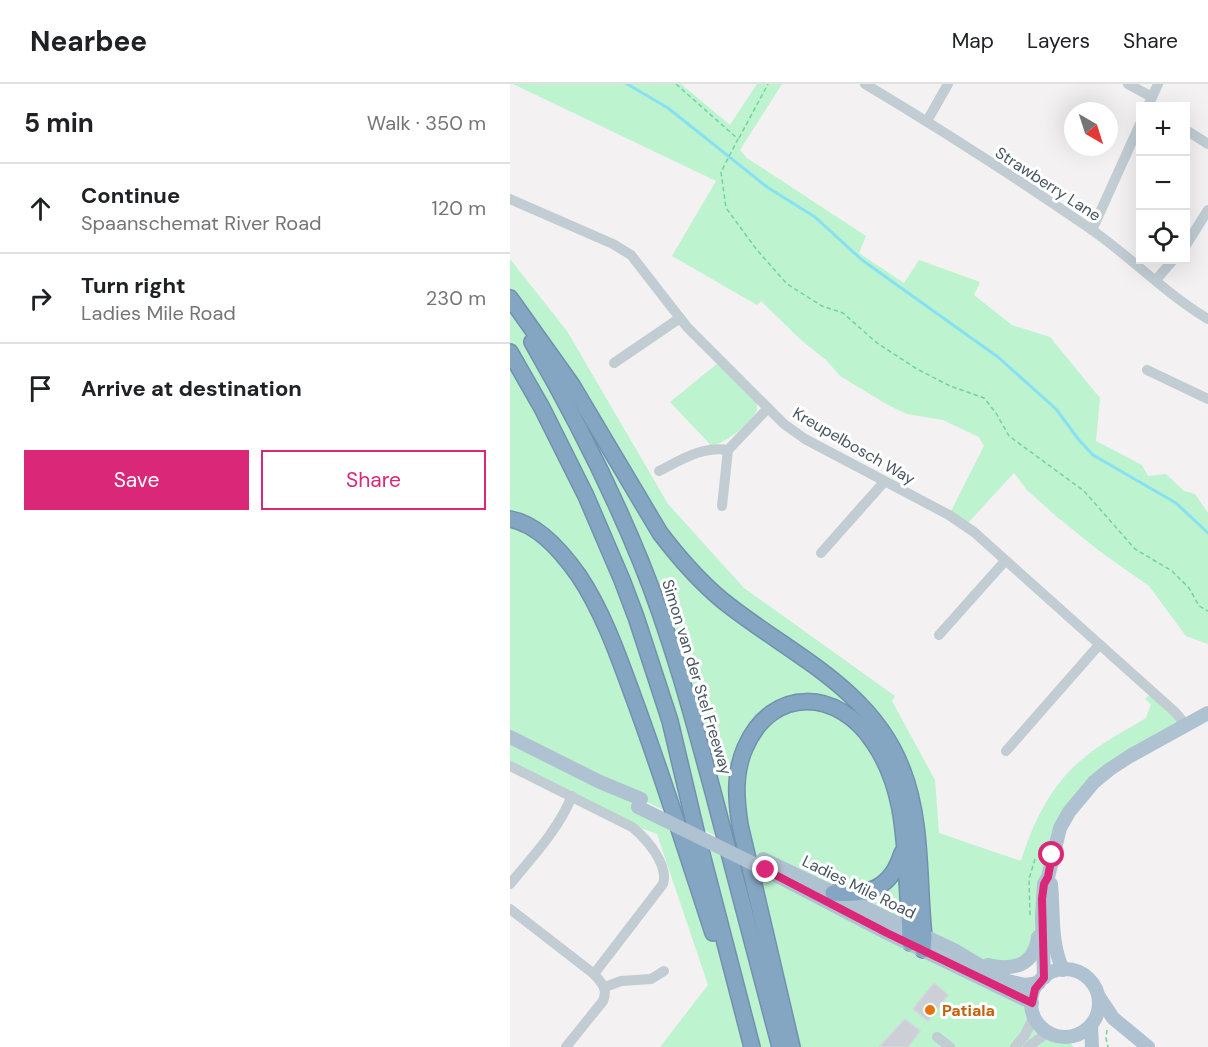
<!DOCTYPE html>
<meta charset="utf-8">
<style>
body{margin:0;font-family:"DM Sans",sans-serif;background:#f2f2f2;color:#202124}
.controls{position:absolute;right:18px;top:18px;display:grid;overflow:hidden;border-radius:0px;box-shadow:0 6px 24px #0002}
.controls button{width:54px;height:54px;display:grid;place-items:center;padding:0;border:0;border-bottom:2px solid #e0e0e0;background:#fff;color:#202124;font:30px sans-serif}
.compass{position:absolute;left:554px;top:18px;width:54px;height:54px;border-radius:50%;background:#fff;box-shadow:0 6px 24px #0002;rotate:141deg}
.stop{position:absolute;width:18px;height:18px;margin:-14px;border:4px solid #db2777;border-radius:50%;background:#fff}
.stop.end{background:#db2777;border-color:#fff;box-shadow:0 2px 6px #0008}
.list{margin:0;padding:0;list-style:none}
h2{display:flex;justify-content:space-between;align-items:center;height:78px;margin:0;padding:0 24px;font-size:26px}
h2 small{font-size:20px;font-weight:400;color:#757577}
.list li{display:grid;grid-template-columns:39px 1fr auto;gap:18px;align-items:center;box-sizing:border-box;height:90px;padding:0 24px;border-top:2px solid #e0e0e0}
.list b{display:block;font-size:22px;white-space:nowrap}
.list p{margin:0;font-size:20px;white-space:nowrap;color:#757577}
.list em{font-size:20px;font-style:normal;color:#757577}
.actions{display:flex;gap:12px;padding:18px 24px}
.actions a{flex:1;padding:14px 0;border:2px solid #db2777;border-radius:0px;text-align:center;font-size:21px;color:#db2777}
.actions .main{background:#db2777;color:#fff}
.icon{flex:none;width:33px;height:33px;fill:none;stroke:currentColor;stroke-width:2;stroke-linecap:round;stroke-linejoin:round}
.map{position:relative;flex:none;width:698px;height:963px;overflow:hidden}
header{display:flex;align-items:center;gap:36px;box-sizing:border-box;height:84px;padding:0 30px;background:#fff;border-bottom:2px solid #e0e0e0}
header strong{font-size:28px}
nav{display:flex;gap:33px;margin-inline-start:auto;font-size:21px}
main{display:flex}
aside{flex:1;background:#fff}
.map>svg:first-child{display:block}
.green{fill:#bdf3cf}
.lines{fill:none;stroke-linecap:round;stroke-linejoin:round}
.stream{stroke:#87e1f2;stroke-width:3}
.building{fill:#ccd0d6;stroke:#d4d7dd;stroke-width:1.5}
.highway-casing{stroke:#7191ae;stroke-width:18}
.path{stroke:#72d39f;stroke-width:1.5;stroke-dasharray:4.5 3;stroke-linecap:butt}
.minor{stroke:#c1ccd3;stroke-width:10}
.major{stroke:#afc2d1;stroke-width:14}
.highway{stroke:#85a6c2;stroke-width:15}
.major-bridge{stroke:#afc2d1;stroke-width:14}
.route{stroke:#db2777;stroke-width:8}
.food-dot{fill:#e8710a;stroke:#fff;stroke-width:2}
.labels{text-anchor:middle;dominant-baseline:central;stroke-width:6;stroke-linejoin:round;paint-order:stroke}
.street-label{font-size:16px;fill:#475560;stroke:#fff}
.food-label{font-size:16px;font-weight:bold;fill:#c56008;stroke:#fff;text-anchor:start}
</style>
<header>
<strong>Nearbee</strong>
<nav><a>Map</a><a>Layers</a><a>Share</a></nav>
</header>
<main>
<aside>
<h2>5 min<small>Walk · 350 m</small></h2>
<ul class="list">
<li><svg class="icon" aria-label="ahead" viewBox="0 0 24 24"><path d="M12 20V5M6 11l6-6 6 6"/></svg><div><b>Continue</b><p>Spaanschemat River Road</p></div><em>120 m</em></li>
<li><svg class="icon" aria-label="right" viewBox="0 0 24 24"><path d="M7 20v-9h11M14 6l5 5-5 5"/></svg><div><b>Turn right</b><p>Ladies Mile Road</p></div><em>230 m</em></li>
<li><svg class="icon" aria-label="arrive" viewBox="0 0 24 24"><path d="M6 21V4h12l-3 4 3 4H6"/></svg><div><b>Arrive at destination</b></div></li>
</ul>
<div class="actions"><a class="main">Save</a><a>Share</a></div>
</aside>
<div class="map">
<svg width="698" height="963" viewBox="0 0 698 963">
<rect width="100%" height="100%" fill="#f3f1f1"/>
<g class="green">
<path d="M 3,0 L 171,0 L 220,41 L 247,0 L 272,0 L 230,66 L 237,74 L 356,152 L 349,169 L 394,199 L 409,176 L 470,198 L 464,211 L 502,241 L 540,253 L 590,314 L 586,357 L 632,381 L 638,392 L 656,390 L 674,407 L 685,410 L 698,429 L 698,560 L 676,552 L 639,502 L 592,469 L 547,433 L 517,406 L 504,389 L 455,442 L 439,431 L 474,362 L 469,353 L 433,336 L 397,330 L 378,321 L 330,292 L 316,276 L 291,256 L 251,217 L 247,221 L 162,172 L 206,97 Z"/>
<path d="M 0,175 L 57,247 L 158,420 L 234,504 L 385,612 L 382,617 L 425,696 L 429,749 L 511,777 C 522,741 540,703 569,678 C 589,660 613,648 636,634 L 641,620 L 635,615 L 642,608 L 676,641 L 620,672 L 559,728 L 527,863 L 508,882 L 461,877 L 131,715 L 94,701 L 128,723 L 522,925 C 527,943 539,953 558,953 L 563,963 L 150,963 L 198,901 L 147,750 L 115,738 L 0,682 Z"/>
<path d="M 208,279 L 247,319 L 247,326 C 239,341 215,360 200,362 L 199,359 L 160,318 Z"/>
</g>
<g class="lines">
<path class="stream" d="M 117,0 L 158,24 L 257,103 L 305,133 L 352,176 L 488,273 L 546,325 L 569,356 L 583,371 L 666,419 L 698,449"/>
</g>
<g class="building">
<path d="M 424,899 L 438,911 L 418,937 L 403,925 Z"/>
<path d="M 395,935 L 410,947 L 398,963 L 369,963 Z"/>
</g>
<g class="lines">
<g class="highway-casing">
<g id="highway">
<path d="M 0,214 L 62,301 L 150,449 C 169,474 188,496 212,516 C 276,568 361,603 392,685 C 413,738 408,797 414,852 L 413,866"/>
<path d="M 22,258 C 63,329 100,402 131,478 C 161,552 182,630 203,708 C 226,793 248,878 270,963"/>
<path d="M 0,268 L 32,324 L 76,412 L 112,496 L 126,533 L 160,637 L 187,751 L 242,963"/>
<path d="M 0,435 C 28,440 53,469 69,492 C 93,528 108,571 123,612 C 152,690 177,770 203,849"/>
<path d="M 323,809 C 358,812 381,805 392,769"/>
<path d="M 282,963 L 230,741 C 226,715 224,689 235,664 C 262,601 329,605 364,659 C 392,700 394,747 397,795 C 398,817 400,838 400,859"/>
</g>
</g>
<g class="path">
<path d="M 166,0 L 228,55 L 211,88 L 216,124 L 247,166 L 277,200 L 312,222 L 333,229 L 367,259 L 407,285 L 440,302 L 474,314 L 486,329 L 499,352 L 574,407 L 625,465 L 662,487 L 679,504 L 689,522 L 698,527"/>
<path d="M 229,54 L 258,0"/>
<path d="M 520,831 L 519,795 L 525,775"/>
<path d="M 597,946 L 596,954 L 598,963"/>
</g>
<g class="minor">
<path d="M 355,0 C 432,46 508,95 582,146 C 622,174 656,210 698,235"/>
<path d="M 618,0 L 642,13"/>
<path d="M 638,22 L 648,0"/>
<path d="M 417,37 L 438,0"/>
<path d="M 676,46 L 698,60"/>
<path d="M 0,115 L 103,160 L 121,171 L 177,243 L 274,340 L 295,355 L 439,431 L 464,448 L 665,628 L 676,641"/>
<path d="M 582,146 L 630,40"/>
<path d="M 676,161 L 698,126"/>
<path d="M 646,196 L 663,176"/>
<path d="M 104,279 L 170,234"/>
<path d="M 637,286 L 698,315"/>
<path d="M 149,387 C 171,376 192,362 218,366"/>
<path d="M 212,422 L 218,366 L 258,324"/>
<path d="M 311,469 L 374,398"/>
<path d="M 429,551 L 495,477"/>
<path d="M 496,667 L 589,561"/>
<path d="M 0,682 L 122,743 C 137,755 159,781 153,800 L 84,890 C 92,899 98,905 93,917 L 56,963"/>
<path d="M 0,800 C 23,772 48,746 62,712"/>
<path d="M 0,825 L 84,890"/>
<path d="M 95,903 L 111,897 L 141,895 L 154,887"/>
<path d="M 427,953 L 440,963"/>
<path d="M 505,963 L 515,951 L 524,932"/>
<path d="M 518,963 L 538,948"/>
</g>
<g class="major">
<path d="M 0,653 L 90,698 L 131,715"/>
<path d="M 253,775 L 444,866 L 494,896 L 515,901 L 529,899"/>
<path d="M 256,786 L 377,849 L 522,919"/>
<path d="M 541,800 C 544,830 540,858 553,886"/>
<path d="M 478,881 C 503,887 524,882 528,853"/>
<circle cx="555" cy="919" r="34"/>
<path d="M 534,894 L 532,832 L 534,800 L 538,793 L 550,744 L 559,728 L 584,698 L 600,685 L 620,672 L 698,629"/>
<path d="M 589,913 L 603,934 L 638,963"/>
<path d="M 581,942 L 582,963"/>
</g>
<use href="#highway" class="highway"/>
<path class="major-bridge" d="M 128,723 L 256,786"/>
</g>
<g class="lines">
<path class="route" d="M 256,786 L 377,849 L 522,919 L 525,905 L 534,894 L 532,815 L 534,800 L 538,793 L 542,771"/>
</g>
<circle class="food-dot" cx="420" cy="926" r="6"/>
<g class="labels">
<g class="street-label">
<text transform="translate(538 100) rotate(33)">Strawberry Lane</text>
<text transform="translate(344 362) rotate(30)">Kreupelbosch Way</text>
<text transform="translate(187 593) rotate(73)">Simon van der Stel Freeway</text>
<text transform="translate(349 803) rotate(26)">Ladies Mile Road</text>
</g>
<g class="food-label">
<text x="432" y="926">Patiala</text>
</g>
</g>
</svg>
<div class="controls">
<button>+</button>
<button>−</button>
<button><svg class="icon" aria-label="locate" viewBox="0 0 24 24"><circle cx="12" cy="12" r="6"/><path d="M12 2v4M12 18v4M2 12h4M18 12h4"/></svg></button>
</div>
<svg class="compass" viewBox="-18 -18 36 36"><path d="M0-13l5 13h-10z" fill="#e53935"/><path d="M0 13l5-13h-10z" fill="#757577"/></svg>
<div class="stop" style="left:542px;top:771px"></div>
<div class="stop end" style="left:256px;top:786px"></div>
</div>
</main>
